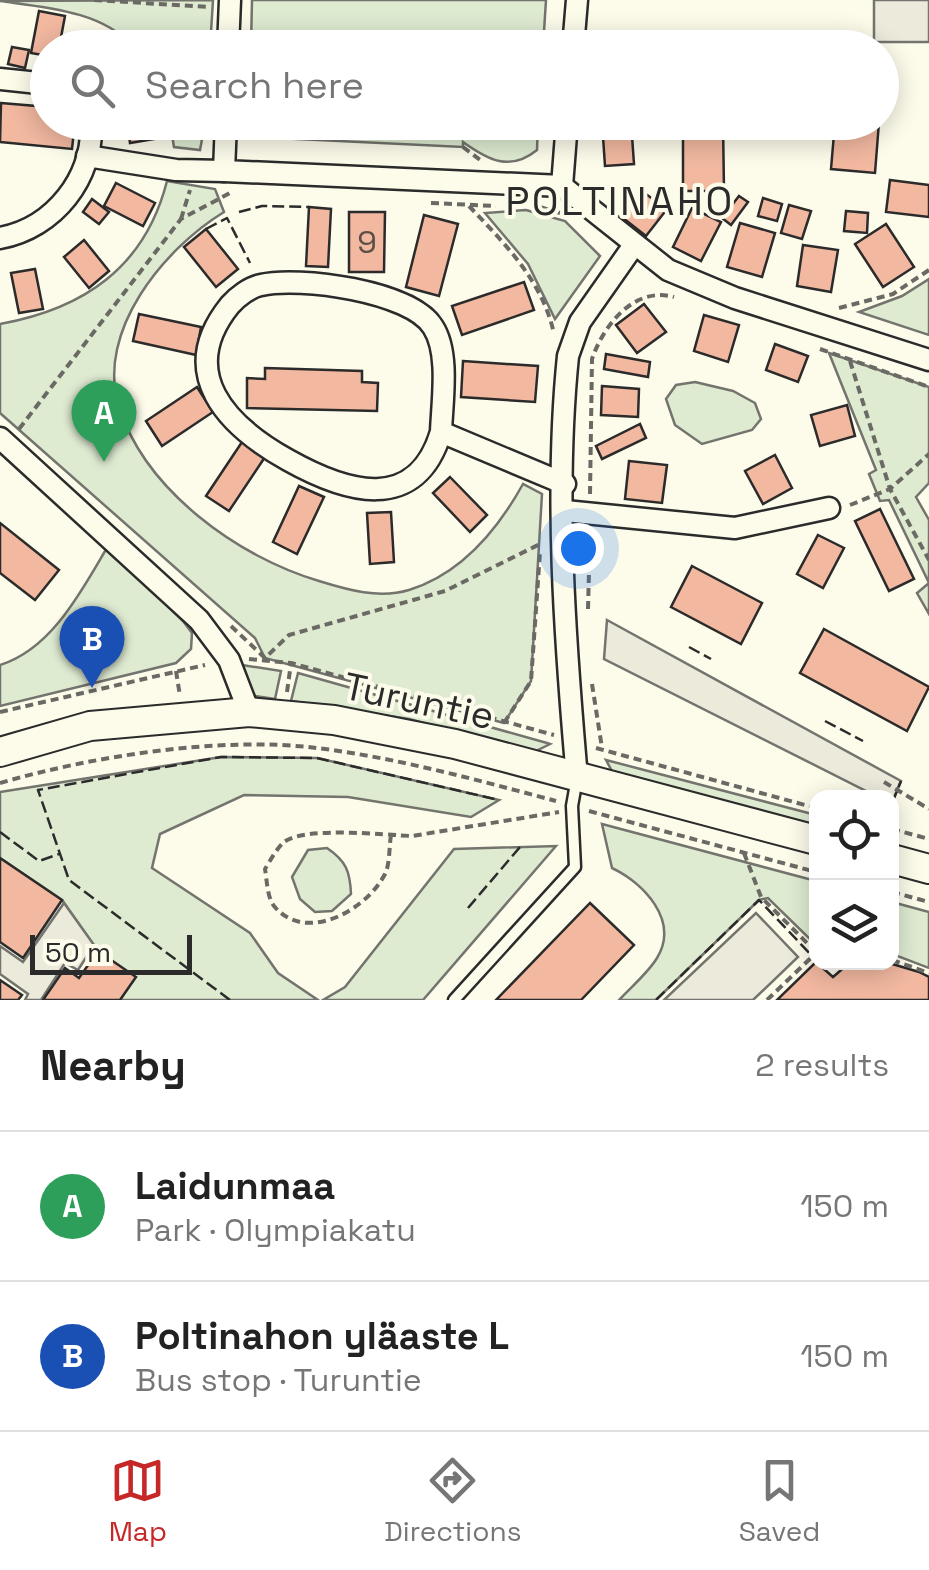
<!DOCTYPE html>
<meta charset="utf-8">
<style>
body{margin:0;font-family:"Space Grotesk",sans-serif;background:#f6f6f6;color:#222}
.controls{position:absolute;right:30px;bottom:30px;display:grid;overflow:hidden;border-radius:20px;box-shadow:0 5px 25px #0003}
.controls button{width:90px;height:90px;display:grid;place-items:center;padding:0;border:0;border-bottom:2px solid #e0e0e0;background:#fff;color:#222;font:50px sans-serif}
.scale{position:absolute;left:30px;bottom:25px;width:162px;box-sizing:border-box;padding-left:10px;border:5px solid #2b2b2b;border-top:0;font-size:28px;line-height:35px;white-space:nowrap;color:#2b2b2b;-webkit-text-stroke:8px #fdfbea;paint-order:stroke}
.you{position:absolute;left:578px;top:548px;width:35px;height:35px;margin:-25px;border:8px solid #fff;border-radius:50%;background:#1a73e8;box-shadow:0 0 0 15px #1a73e833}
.badge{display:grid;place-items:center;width:65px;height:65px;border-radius:50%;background:#c62828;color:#fff;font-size:32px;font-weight:700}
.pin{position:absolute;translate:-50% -82px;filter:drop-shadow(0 2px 5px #0008)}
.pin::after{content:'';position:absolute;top:52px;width:35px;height:30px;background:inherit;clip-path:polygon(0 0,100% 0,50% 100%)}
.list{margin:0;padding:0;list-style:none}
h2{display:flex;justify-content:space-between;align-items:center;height:130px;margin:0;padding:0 40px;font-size:42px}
h2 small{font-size:32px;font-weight:400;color:#767676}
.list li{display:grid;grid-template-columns:65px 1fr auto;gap:30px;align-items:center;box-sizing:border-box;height:150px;padding:0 40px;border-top:2px solid #e0e0e0}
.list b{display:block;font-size:38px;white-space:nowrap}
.list p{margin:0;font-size:32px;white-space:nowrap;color:#767676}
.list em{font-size:32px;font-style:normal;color:#767676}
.icon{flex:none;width:55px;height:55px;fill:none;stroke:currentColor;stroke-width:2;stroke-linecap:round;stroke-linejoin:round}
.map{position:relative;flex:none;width:929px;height:1000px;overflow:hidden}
.search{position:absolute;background:#fff;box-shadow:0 5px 25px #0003;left:30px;right:30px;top:30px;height:110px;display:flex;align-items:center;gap:25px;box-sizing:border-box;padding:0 35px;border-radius:55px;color:#767676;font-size:38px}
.sheet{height:430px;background:#fff}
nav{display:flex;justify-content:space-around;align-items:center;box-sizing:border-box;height:140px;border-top:2px solid #e0e0e0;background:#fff;font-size:28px;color:#767676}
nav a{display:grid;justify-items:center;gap:5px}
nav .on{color:#c62828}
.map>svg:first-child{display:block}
.green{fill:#deebd1;stroke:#74746e;stroke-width:2.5}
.parking{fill:#eceadb;stroke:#74746e;stroke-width:2.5}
.building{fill:#f2b8a0;stroke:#2b2b2b;stroke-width:2.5}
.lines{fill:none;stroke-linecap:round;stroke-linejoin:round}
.service-casing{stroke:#2b2b2b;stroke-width:15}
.minor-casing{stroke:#2b2b2b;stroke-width:25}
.secondary-casing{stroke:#2b2b2b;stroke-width:32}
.path{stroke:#6a6964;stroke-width:4;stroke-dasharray:8 5;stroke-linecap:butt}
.service{stroke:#fdfbea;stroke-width:10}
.minor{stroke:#fdfbea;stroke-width:20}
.secondary{stroke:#fdfbea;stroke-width:28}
.fence{stroke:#2b2b2b;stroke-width:2.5;stroke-dasharray:12 5;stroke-linecap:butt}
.labels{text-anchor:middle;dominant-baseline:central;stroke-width:8;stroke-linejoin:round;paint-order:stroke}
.number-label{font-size:32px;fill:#5d4e48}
.street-label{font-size:38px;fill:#2b2b2b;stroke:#fdfbea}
.neighbourhood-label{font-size:40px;letter-spacing:2.5px;fill:#2b2b2b;stroke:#fdfbea}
</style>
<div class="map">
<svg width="929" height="1000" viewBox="0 0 929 1000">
<rect width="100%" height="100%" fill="#fdfbea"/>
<g class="green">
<path d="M 213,0 L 210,48 L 133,47 C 104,11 43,7 0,1 Z"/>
<path d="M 252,0 L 546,0 L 543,47 L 251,47 Z"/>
<path d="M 170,123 L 205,123 L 200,150 L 174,147 Z"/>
<path d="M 249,123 L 249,122 L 538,123 L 537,150 C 510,172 488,160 463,142 L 463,147 L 256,137 L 256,129 L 249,129 Z"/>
<path d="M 167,181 L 215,189 L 224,212 C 165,248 95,331 119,407 C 146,491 238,557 319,581 C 348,590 379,599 409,590 C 461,574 498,529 523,484 L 542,494 L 531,681 L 504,723 L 265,658 L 255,638 L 0,413 L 0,324 C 83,309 145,268 167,181 Z"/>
<path d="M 526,210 L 565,221 L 600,256 L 555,319 L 528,264 L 485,213 Z"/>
<path d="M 929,279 L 929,335 L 859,312 L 902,296 Z"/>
<path d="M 829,353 L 929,387 L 929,483 L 916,497 L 929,520 L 929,614 L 917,593 L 929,583 L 889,500 L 880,501 L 869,474 L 876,470 Z"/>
<path d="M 695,382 L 733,391 L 755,403 L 761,419 L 752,430 L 702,444 L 675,425 L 666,399 L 676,385 Z"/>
<path d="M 108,546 L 183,621 L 192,633 L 191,649 L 176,663 L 0,706 L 0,665 C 52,649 82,590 108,546 Z"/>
<path d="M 242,665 L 281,671 L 275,699 L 255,696 L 238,670 Z"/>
<path d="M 298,673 L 547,743 L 550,744 L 534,752 L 409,719 L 291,701 Z"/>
<path d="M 221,757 L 317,758 L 499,800 L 471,817 L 348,797 L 244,795 L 160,834 L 152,868 L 250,933 L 278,973 L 318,1000 L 120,1000 L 135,977 L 98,951 L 62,900 L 0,858 L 0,792 Z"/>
<path d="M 606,760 L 816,815 L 816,828 L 613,773 Z"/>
<path d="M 602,824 L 816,881 L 816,945 L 768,898 L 759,900 L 656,1000 L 619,1000 C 631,987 648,973 657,958 C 680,920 643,883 612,868 Z"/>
<path d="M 556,846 L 423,1000 L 323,1000 L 345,987 L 454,849 Z"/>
<path d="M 327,848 C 346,861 350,871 351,894 L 332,911 L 315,912 L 300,899 L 292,877 L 308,850 Z"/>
<path d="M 892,902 L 929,912 L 929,968 L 892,954 Z"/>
</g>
<g class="parking">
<rect x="874" y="0" width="55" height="42"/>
<path d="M 607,620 L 901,781 L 892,803 L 892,798 L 878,797 L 604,659 Z"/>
<path d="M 64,903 L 94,945 L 78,970 L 65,963 L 41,1000 L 25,1000 L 28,994 L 0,974 L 0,946 L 23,962 Z"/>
<path d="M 756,913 L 798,957 L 753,1000 L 664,1000 Z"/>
</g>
<g class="building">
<path d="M 39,11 L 65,16 L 59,48 L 48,48 L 48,56 L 31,53 Z"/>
<path d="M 12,47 L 29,50 L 25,68 L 8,64 Z"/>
<path d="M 1,103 L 48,107 L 48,122 L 75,122 L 72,149 L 0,142 Z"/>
<path d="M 127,122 L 164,122 L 166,137 L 130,143 Z"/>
<path d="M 602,122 L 631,122 L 634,164 L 605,166 Z"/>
<path d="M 683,122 L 723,122 L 724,191 L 683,191 Z"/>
<path d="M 835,122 L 879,122 L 875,173 L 831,169 Z"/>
<path d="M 890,180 L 929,185 L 929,217 L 886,212 Z"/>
<path d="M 116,183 L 155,203 L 143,226 L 104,206 Z"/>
<path d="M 643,192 L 667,209 L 646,236 L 623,218 Z"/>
<path d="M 739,196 L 748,202 L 731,225 L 722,218 Z"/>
<path d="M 763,198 L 782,204 L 777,221 L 758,216 Z"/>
<path d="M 92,199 L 109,212 L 99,224 L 83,212 Z"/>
<path d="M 789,205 L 811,211 L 802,239 L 781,233 Z"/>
<path d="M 309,207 L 331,209 L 328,267 L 306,266 Z"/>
<path d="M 692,208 L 721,222 L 701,261 L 673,247 Z"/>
<path d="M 846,211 L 868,213 L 867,233 L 844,231 Z"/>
<path d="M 349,212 L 385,212 L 384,272 L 349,272 Z"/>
<path d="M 424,215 L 458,224 L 439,296 L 406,287 Z"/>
<path d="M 740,223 L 775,233 L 762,277 L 727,267 Z"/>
<path d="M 886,224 L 914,267 L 883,287 L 855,244 Z"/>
<path d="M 206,229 L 238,269 L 216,287 L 184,247 Z"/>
<path d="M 84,240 L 109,271 L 89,288 L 64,257 Z"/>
<path d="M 803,245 L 838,250 L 831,292 L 797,286 Z"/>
<path d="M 35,269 L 43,309 L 19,313 L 11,273 Z"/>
<path d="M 524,282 L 534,310 L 462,335 L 452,306 Z"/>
<path d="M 644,304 L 666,332 L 637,353 L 616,325 Z"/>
<path d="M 139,314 L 201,327 L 196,355 L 133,341 Z"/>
<path d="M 704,315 L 739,325 L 728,362 L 694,351 Z"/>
<path d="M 775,344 L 808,356 L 798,382 L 766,370 Z"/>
<path d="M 606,354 L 650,362 L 648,377 L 604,369 Z"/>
<path d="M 463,361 L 538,366 L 535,402 L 461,397 Z"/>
<path d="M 265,368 L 362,371 L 362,382 L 378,383 L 377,411 L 247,408 L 247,378 L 265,379 Z"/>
<path d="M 602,386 L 639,389 L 638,417 L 601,415 Z"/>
<path d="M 197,387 L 213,412 L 162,446 L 146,421 Z"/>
<path d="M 847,405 L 855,436 L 820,446 L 811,415 Z"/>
<path d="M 640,424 L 646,438 L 602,459 L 596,446 Z"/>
<path d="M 242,442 L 265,457 L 229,511 L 206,496 Z"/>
<path d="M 775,455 L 792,488 L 763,504 L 745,471 Z"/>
<path d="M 629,461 L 667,465 L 662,503 L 625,499 Z"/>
<path d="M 450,477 L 487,515 L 470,532 L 433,493 Z"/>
<path d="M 299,486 L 324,497 L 297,554 L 273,542 Z"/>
<path d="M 880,509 L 914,579 L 889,591 L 855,521 Z"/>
<path d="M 391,512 L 394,562 L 370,564 L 367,513 Z"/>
<path d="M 0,523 L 59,570 L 35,600 L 0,573 Z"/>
<path d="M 818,535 L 844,548 L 823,588 L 797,574 Z"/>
<path d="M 692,566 L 762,603 L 741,644 L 671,607 Z"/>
<path d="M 824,629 L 929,687 L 907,731 L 800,673 Z"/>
<path d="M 0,858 L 62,900 L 23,958 L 0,942 Z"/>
<path d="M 590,903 L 634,945 L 581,1000 L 496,1000 Z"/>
<path d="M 98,951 L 136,977 L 120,1000 L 43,1000 L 65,968 L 79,978 Z"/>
<path d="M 816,962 L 833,977 L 848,964 L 860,962 L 889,963 L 919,972 L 929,977 L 929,1000 L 777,1000 Z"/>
<path d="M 0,980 L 22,995 L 18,1000 L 0,1000 Z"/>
</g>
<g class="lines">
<g class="service-casing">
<path id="service" d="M 454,1000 L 575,867 L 572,806 L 577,778"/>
</g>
<g class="minor-casing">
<g id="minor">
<path d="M 228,48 L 230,0"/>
<path d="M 573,48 L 577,0"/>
<path d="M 0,79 L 48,84"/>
<path d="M 226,122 L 224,171 L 562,186 L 668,270 L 735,298 L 929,360"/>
<path d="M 87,156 L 176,170 L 224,171"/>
<path d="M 562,186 L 567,122"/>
<path d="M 0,238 C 54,228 94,178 91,122"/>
<path d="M 441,432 C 442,402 450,353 433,327 C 411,291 299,276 261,285 C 250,287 237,297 230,305 C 175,373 227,426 288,460 C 345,492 416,515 441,432 L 565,484"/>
<path d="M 0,438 L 199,620 L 229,660 L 249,712"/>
<path d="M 565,511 L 735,528 L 829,508"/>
<path d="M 577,778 C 565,641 554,493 568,356 L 580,322 L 634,245"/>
</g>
</g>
<g class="secondary-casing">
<g id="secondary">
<path d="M 0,752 L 90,726 L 249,712 L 334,720 L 455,744 L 816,840"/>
<path d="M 892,859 L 929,869"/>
</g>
</g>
<g class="path">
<path d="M 94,0 L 209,7"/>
<path d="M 463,147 L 483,162"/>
<path d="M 431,203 L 496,206"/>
<path d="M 469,206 C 504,243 543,281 554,334"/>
<path d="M 540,207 L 560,213"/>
<path d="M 181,219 L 190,190"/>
<path d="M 839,308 L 893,294 L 929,270"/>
<path d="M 820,349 L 929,387"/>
<path d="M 850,361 L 890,489 L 929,560"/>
<path d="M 19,429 L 181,219 L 230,193"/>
<path d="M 590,494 L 592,359 C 604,324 635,286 674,297"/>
<path d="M 850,505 L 890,489 L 929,454"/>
<path d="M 588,609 L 590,534"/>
<path d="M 231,626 L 265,658 L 289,635 L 445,591 L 540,544"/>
<path d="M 249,659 L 291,663 L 554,735"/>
<path d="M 176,671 L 180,696"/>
<path d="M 592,684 L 602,748"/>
<path d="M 287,692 L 291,663"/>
<path d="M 0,712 L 205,665"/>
<path d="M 504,723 L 531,681 L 540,552"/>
<path d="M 596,748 L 816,808"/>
<path d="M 884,782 L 929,809"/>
<path d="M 0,783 C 93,756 221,736 317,748 C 398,758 477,780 556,801"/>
<path d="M 589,811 L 816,872"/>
<path d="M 892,829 L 929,839"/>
<path d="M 391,835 C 389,847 390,864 385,874 C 366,911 305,944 274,906 C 267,897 267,880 265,869 C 270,861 277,848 284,842 C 306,826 383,835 412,836 L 559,812"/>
<path d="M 744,853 L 761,897 L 816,952"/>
<path d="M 892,892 L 929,902"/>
<path d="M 892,960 L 929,973"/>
<path d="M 829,962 L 834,967 L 844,962"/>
<path d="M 767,1000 L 816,953"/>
</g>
<use href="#service" class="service"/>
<use href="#minor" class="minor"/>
<use href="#secondary" class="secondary"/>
<g class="fence">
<path d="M 239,212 L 262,206 L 309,207"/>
<path d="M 206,229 L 227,218 L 250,263"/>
<path d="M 689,647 L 711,659"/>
<path d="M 825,721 L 863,741"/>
<path d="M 892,803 L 901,781"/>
<path d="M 0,832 L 39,861 L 59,854"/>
<path d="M 468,908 L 520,847"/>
<path d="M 230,1000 L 69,880 L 38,790 L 221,757 L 317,758 L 499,800"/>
<path d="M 656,1000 L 759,900 L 816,960"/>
</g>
</g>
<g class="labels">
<g class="number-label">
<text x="367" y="242">9</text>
</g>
<g class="street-label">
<text transform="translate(419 701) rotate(12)">Turuntie</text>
</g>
<g class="neighbourhood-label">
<text x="620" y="201">POLTINAHO</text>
</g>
</g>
</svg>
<div class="controls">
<button><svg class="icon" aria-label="locate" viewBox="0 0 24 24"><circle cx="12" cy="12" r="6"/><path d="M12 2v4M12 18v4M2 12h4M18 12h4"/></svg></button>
<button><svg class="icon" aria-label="layers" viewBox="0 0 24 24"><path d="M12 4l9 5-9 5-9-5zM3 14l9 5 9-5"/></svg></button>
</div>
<div class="scale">50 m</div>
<div class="you"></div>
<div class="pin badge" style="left:104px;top:462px;background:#2e9e5b">A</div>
<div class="pin badge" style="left:92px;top:688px;background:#1a4fb4">B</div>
<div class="search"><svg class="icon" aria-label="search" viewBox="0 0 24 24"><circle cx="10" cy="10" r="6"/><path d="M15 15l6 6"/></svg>Search here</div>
</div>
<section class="sheet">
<h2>Nearby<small>2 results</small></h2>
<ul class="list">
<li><span class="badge" style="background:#2e9e5b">A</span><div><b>Laidunmaa</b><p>Park · Olympiakatu</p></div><em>150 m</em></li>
<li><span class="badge" style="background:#1a4fb4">B</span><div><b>Poltinahon yläaste L</b><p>Bus stop · Turuntie</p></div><em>150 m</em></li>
</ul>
</section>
<nav>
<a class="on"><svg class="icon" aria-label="map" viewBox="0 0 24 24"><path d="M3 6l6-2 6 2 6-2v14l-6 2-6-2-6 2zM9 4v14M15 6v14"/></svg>Map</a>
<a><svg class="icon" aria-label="directions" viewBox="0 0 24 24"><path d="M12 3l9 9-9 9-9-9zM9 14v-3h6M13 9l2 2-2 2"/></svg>Directions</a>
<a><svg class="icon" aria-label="saved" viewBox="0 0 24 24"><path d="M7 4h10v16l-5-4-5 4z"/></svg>Saved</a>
</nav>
